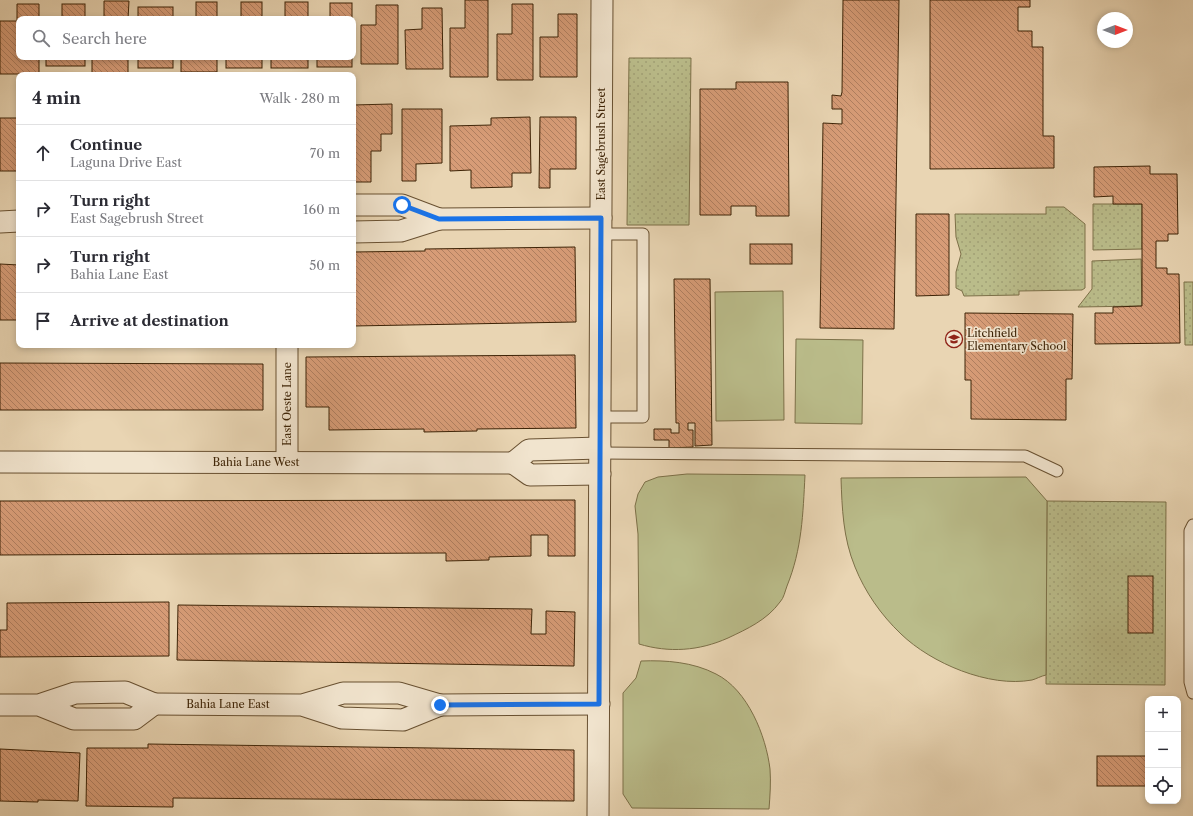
<!DOCTYPE html>
<meta charset="utf-8">
<style>
body{margin:0;font-family:"Libre Caslon Text",serif;background:#f7f7f7;color:#2b2b33}
.controls{position:absolute;right:12px;bottom:12px;display:grid;overflow:hidden;border-radius:8px;box-shadow:0 2px 6px #0003}
.controls button{width:36px;height:36px;display:grid;place-items:center;padding:0;border:0;border-bottom:1px solid #e1e1e2;background:#fff;color:#2b2b33;font:20px sans-serif}
.compass{position:absolute;left:1097px;top:12px;width:36px;height:36px;border-radius:50%;background:#fff;box-shadow:0 2px 6px #0003;rotate:90deg}
.stop{position:absolute;width:12px;height:12px;margin:-9px;border:3px solid #1a73e8;border-radius:50%;background:#fff}
.stop.end{background:#1a73e8;border-color:#fff;box-shadow:0 1px 4px #0008}
.list{margin:0;padding:0;list-style:none}
h2{display:flex;justify-content:space-between;align-items:center;height:52px;margin:0;padding:0 16px;font-size:17px}
h2 small{font-size:13px;font-weight:400;color:#7c7c81}
.list li{display:grid;grid-template-columns:26px 1fr auto;gap:12px;align-items:center;box-sizing:border-box;height:56px;padding:0 16px;border-top:1px solid #e1e1e2}
.list b{display:block;font-size:15px;white-space:nowrap}
.list p{margin:0;font-size:13px;white-space:nowrap;color:#7c7c81}
.list em{font-size:13px;font-style:normal;color:#7c7c81}
.icon{flex:none;width:22px;height:22px;fill:none;stroke:currentColor;stroke-width:2;stroke-linecap:round;stroke-linejoin:round}
.map{position:relative;flex:none;width:1193px;height:816px;overflow:hidden}
.search{position:absolute;background:#fff;box-shadow:0 2px 6px #0003;left:16px;top:16px;width:340px;height:44px;display:flex;align-items:center;gap:10px;box-sizing:border-box;padding:0 14px;border-radius:8px;color:#7c7c81;font-size:15px}
.panel{position:absolute;background:#fff;box-shadow:0 2px 6px #0003;left:16px;top:72px;width:340px;height:276px;border-radius:8px}
.map>svg:first-child{display:block}
.green{fill:url(#green-dots);stroke:#7c7048}
.pitch{fill:#babc8a;stroke:#7c7048}
.building{fill:url(#building-back-hatch);stroke:#3d2306}
.lines{fill:none;stroke-linecap:round;stroke-linejoin:round}
.lane-casing{stroke:#685031;stroke-width:13}
.street-casing{stroke:#685031;stroke-width:23}
.lane{stroke:#f1e4ce;stroke-width:11}
.street{stroke:#f1e4ce;stroke-width:21}
.route{stroke:#1a73e8;stroke-width:5}
.labels{text-anchor:middle;dominant-baseline:central;stroke-width:3.5;stroke-linejoin:round;paint-order:stroke}
.street-label{font-size:11px;fill:#3d2306;stroke:#f1e4ce}
.poi-label{font-size:11px;fill:#3d2306;stroke:#f1e4ce;text-anchor:start}
</style>
<div class="map">
<svg width="1193" height="816" viewBox="0 0 1193 816">
<defs>
<pattern id="green-dots" width="8" height="8" patternUnits="userSpaceOnUse"><rect width="8" height="8" fill="#babc8a"/><path d="M2 2h.1M6 6h.1" fill="none" stroke="#a1a176" stroke-width="1.8" stroke-linecap="round"/></pattern>
<pattern id="building-back-hatch" width="6" height="6" patternUnits="userSpaceOnUse"><rect width="6" height="6" fill="#d79c77"/><path d="M-1 5l2 2M0 0l6 6M5-1l2 2" fill="none" stroke="#b07f60"/></pattern>
</defs>
<rect width="100%" height="100%" fill="#e9d5b3"/>
<filter id="stains"><feTurbulence type="fractalNoise" baseFrequency=".005" numOctaves="4"/><feColorMatrix values="0 0 0 0 .2 0 0 0 0 .09 0 0 0 0 .02 0 0 0 .5 -.17"/></filter>
<radialGradient id="worn" r=".72"><stop offset=".6" stop-color="#630" stop-opacity="0"/><stop offset="1" stop-color="#630" stop-opacity=".3"/></radialGradient>
<g class="green">
<path d="M 629,58 L 691,58 L 689,225 L 627,225 Z"/>
<path d="M 1093,204 L 1142,204 L 1142,249 L 1093,250 Z"/>
<path d="M 1046,207 L 1064,207 L 1085,224 L 1085,288 L 1082,290 L 1019,291 L 1019,295 L 964,296 L 962,291 L 956,288 L 956,272 L 961,254 L 956,237 L 955,214 L 1046,214 Z"/>
<path d="M 1141,259 L 1142,306 L 1078,307 L 1092,289 L 1092,261 Z"/>
<path d="M 1184,282 L 1193,282 L 1193,345 L 1185,345 Z"/>
<path d="M 1047,501 L 1166,502 L 1165,685 L 1046,684 Z"/>
</g>
<g class="pitch">
<path d="M 783,291 L 784,420 L 716,421 L 715,292 Z"/>
<path d="M 796,339 L 863,340 L 862,424 L 795,423 Z"/>
<path d="M 687,474 L 805,475 C 803,514 802,549 787,586 C 785,591 784,598 780,602 C 767,620 747,629 728,638 C 699,651 669,653 639,644 L 638,534 L 635,506 L 638,494 L 645,482 L 658,477 Z"/>
<path d="M 1026,477 L 1047,501 L 1046,675 C 1041,676 1036,679 1032,680 C 989,688 931,663 901,634 C 881,615 865,592 855,567 C 843,538 842,508 841,478 Z"/>
<path d="M 641,661 C 666,660 693,662 716,674 C 748,690 766,736 770,769 C 771,782 770,796 769,809 L 632,808 L 623,794 L 623,693 L 636,678 Z"/>
</g>
<g class="building">
<path d="M 465,0 L 488,0 L 488,77 L 450,77 L 450,28 L 465,28 Z"/>
<path d="M 843,0 L 899,0 L 894,329 L 820,328 L 823,123 L 842,124 L 842,109 L 832,109 L 832,95 L 841,96 L 842,92 Z"/>
<path d="M 930,0 L 1030,0 L 1030,7 L 1018,7 L 1018,31 L 1032,31 L 1032,47 L 1043,47 L 1043,136 L 1054,136 L 1054,168 L 930,169 Z"/>
<path d="M 104,1 L 129,1 L 128,19 L 104,19 Z"/>
<rect x="196" y="2" width="21" height="17"/>
<rect x="241" y="2" width="21" height="17"/>
<rect x="285" y="2" width="23" height="17"/>
<rect x="330" y="3" width="22" height="16"/>
<path d="M 17,4 L 39,4 L 39,19 L 19,19 L 19,57 L 39,57 L 39,74 L 0,74 L 0,21 L 17,21 Z"/>
<rect x="62" y="4" width="23" height="15"/>
<path d="M 512,4 L 533,4 L 533,80 L 497,80 L 497,34 L 512,34 Z"/>
<path d="M 376,5 L 398,5 L 398,64 L 361,64 L 361,25 L 376,25 Z"/>
<rect x="138" y="7" width="35" height="12"/>
<path d="M 422,8 L 442,8 L 443,69 L 406,69 L 405,30 L 422,29 Z"/>
<path d="M 558,14 L 577,14 L 577,77 L 540,77 L 540,37 L 558,37 Z"/>
<rect x="46" y="57" width="39" height="9"/>
<path d="M 92,57 L 128,57 L 128,74 L 92,73 Z"/>
<rect x="138" y="57" width="35" height="11"/>
<rect x="181" y="57" width="36" height="15"/>
<rect x="226" y="57" width="36" height="11"/>
<rect x="271" y="57" width="37" height="11"/>
<rect x="317" y="57" width="35" height="10"/>
<path d="M 736,82 L 788,82 L 789,216 L 756,216 L 756,206 L 731,206 L 731,215 L 700,215 L 700,89 L 736,89 Z"/>
<path d="M 392,104 L 392,134 L 381,134 L 381,151 L 371,151 L 371,182 L 353,182 L 353,105 Z"/>
<path d="M 402,109 L 442,109 L 442,163 L 416,164 L 416,181 L 402,181 Z"/>
<path d="M 530,117 L 531,173 L 512,173 L 512,187 L 471,188 L 471,170 L 450,171 L 450,126 L 491,125 L 491,118 Z"/>
<path d="M 540,117 L 576,117 L 576,169 L 550,169 L 550,188 L 539,188 Z"/>
<rect x="0" y="118" width="19" height="53"/>
<path d="M 1150,166 L 1150,174 L 1177,174 L 1178,234 L 1168,234 L 1168,241 L 1156,241 L 1156,268 L 1167,268 L 1167,274 L 1179,274 L 1180,343 L 1095,344 L 1095,313 L 1113,313 L 1113,307 L 1142,306 L 1142,204 L 1113,204 L 1113,196 L 1094,197 L 1094,167 Z"/>
<path d="M 916,214 L 949,214 L 949,295 L 916,296 Z"/>
<rect x="750" y="244" width="42" height="20"/>
<path d="M 575,247 L 576,322 L 353,326 L 353,252 L 425,251 L 425,249 Z"/>
<path d="M 0,264 L 19,265 L 19,320 L 0,320 Z"/>
<path d="M 674,279 L 710,279 L 712,445 L 695,446 L 695,423 L 688,423 L 688,430 L 693,430 L 693,447 L 669,448 L 669,440 L 654,440 L 654,429 L 671,429 L 671,433 L 679,433 L 679,423 L 676,423 Z"/>
<path d="M 965,313 L 1073,314 L 1072,379 L 1066,379 L 1066,420 L 971,419 L 971,380 L 965,380 Z"/>
<path d="M 575,355 L 576,428 L 477,429 L 477,431 L 424,432 L 424,429 L 329,430 L 329,407 L 306,407 L 306,357 Z"/>
<path d="M 0,363 L 263,364 L 263,410 L 0,410 Z"/>
<path d="M 575,500 L 575,556 L 548,556 L 548,535 L 531,535 L 531,556 L 489,557 L 489,560 L 446,561 L 446,553 L 0,555 L 0,501 Z"/>
<rect x="1128" y="576" width="25" height="57"/>
<path d="M 169,602 L 169,656 L 0,657 L 0,630 L 7,630 L 7,603 Z"/>
<path d="M 178,605 L 532,609 L 531,634 L 546,634 L 546,611 L 575,612 L 574,666 L 177,660 Z"/>
<path d="M 148,744 L 574,750 L 574,801 L 173,798 L 173,807 L 86,806 L 87,748 L 148,748 Z"/>
<path d="M 0,749 L 80,753 L 78,801 L 38,800 L 38,802 L 0,801 Z"/>
<rect x="1097" y="756" width="51" height="30"/>
</g>
<g class="lines">
<g class="lane-casing">
<g id="lane">
<path d="M 600,417 L 643,417 L 643,234 L 601,234"/>
<path d="M 600,453 L 1025,456 L 1057,471"/>
<path d="M 1193,525 L 1190,531 L 1190,682 L 1193,693"/>
</g>
</g>
<g class="street-casing">
<g id="street">
<path d="M 353,205 L 402,205 L 439,219 L 401,231 L 353,232"/>
<path d="M 439,219 L 601,218"/>
<path d="M 0,222 L 19,221"/>
<path d="M 0,462 L 513,463"/>
<path d="M 287,462 L 287,345"/>
<path d="M 513,463 L 529,450 L 600,448"/>
<path d="M 513,463 L 530,475 L 600,474"/>
<path d="M 154,704 L 302,705 L 343,693 L 399,693 L 440,705 L 403,720 L 342,718 L 302,705"/>
<path d="M 0,705 L 39,705 L 75,693 L 125,692 L 154,704 L 134,719 L 74,719 L 39,705"/>
<path d="M 440,705 L 599,704"/>
<path d="M 598,816 L 602,0"/>
</g>
</g>
<use href="#lane" class="lane"/>
<use href="#street" class="street"/>
</g>
<g class="lines">
<path class="route" d="M 402,205 L 439,219 L 601,218 L 599,704 L 440,705"/>
</g>
<defs>
<g id="school-ring" transform="scale(0.9)"><circle r="9.5" fill="#f1e4ce" stroke="#8f2418" stroke-width="1.5"/><path d="M0-5L7-2L0 1L-7-2ZM-4 1L0 2.5L4 1V4Q0 6-4 4Z" fill="#8f2418"/></g>
</defs>
<g fill-rule="evenodd">
<use href="#school-ring" x="954" y="339"/>
</g>
<g class="labels">
<g class="street-label">
<text transform="translate(601 144) rotate(-90)">East Sagebrush Street</text>
<text transform="translate(287 404) rotate(-90)">East Oeste Lane</text>
<text x="256" y="462">Bahia Lane West</text>
<text x="228" y="704">Bahia Lane East</text>
</g>
<g class="poi-label">
<text x="967" y="333">Litchfield<tspan x="967" dy="13">Elementary School</tspan></text>
</g>
</g>
<rect width="100%" height="100%" filter="url(#stains)"/>
<rect width="100%" height="100%" fill="url(#worn)"/>
</svg>
<div class="controls">
<button>+</button>
<button>−</button>
<button><svg class="icon" aria-label="locate" viewBox="0 0 24 24"><circle cx="12" cy="12" r="6"/><path d="M12 2v4M12 18v4M2 12h4M18 12h4"/></svg></button>
</div>
<svg class="compass" viewBox="-18 -18 36 36"><path d="M0-13l5 13h-10z" fill="#e53935"/><path d="M0 13l5-13h-10z" fill="#7c7c81"/></svg>
<div class="stop" style="left:402px;top:205px"></div>
<div class="stop end" style="left:440px;top:705px"></div>
<div class="search"><svg class="icon" aria-label="search" viewBox="0 0 24 24"><circle cx="10" cy="10" r="6"/><path d="M15 15l6 6"/></svg>Search here</div>
<section class="panel">
<h2>4 min<small>Walk · 280 m</small></h2>
<ul class="list">
<li><svg class="icon" aria-label="ahead" viewBox="0 0 24 24"><path d="M12 20V5M6 11l6-6 6 6"/></svg><div><b>Continue</b><p>Laguna Drive East</p></div><em>70 m</em></li>
<li><svg class="icon" aria-label="right" viewBox="0 0 24 24"><path d="M7 20v-9h11M14 6l5 5-5 5"/></svg><div><b>Turn right</b><p>East Sagebrush Street</p></div><em>160 m</em></li>
<li><svg class="icon" aria-label="right" viewBox="0 0 24 24"><path d="M7 20v-9h11M14 6l5 5-5 5"/></svg><div><b>Turn right</b><p>Bahia Lane East</p></div><em>50 m</em></li>
<li><svg class="icon" aria-label="arrive" viewBox="0 0 24 24"><path d="M6 21V4h12l-3 4 3 4H6"/></svg><div><b>Arrive at destination</b></div></li>
</ul>
</section>
</div>
